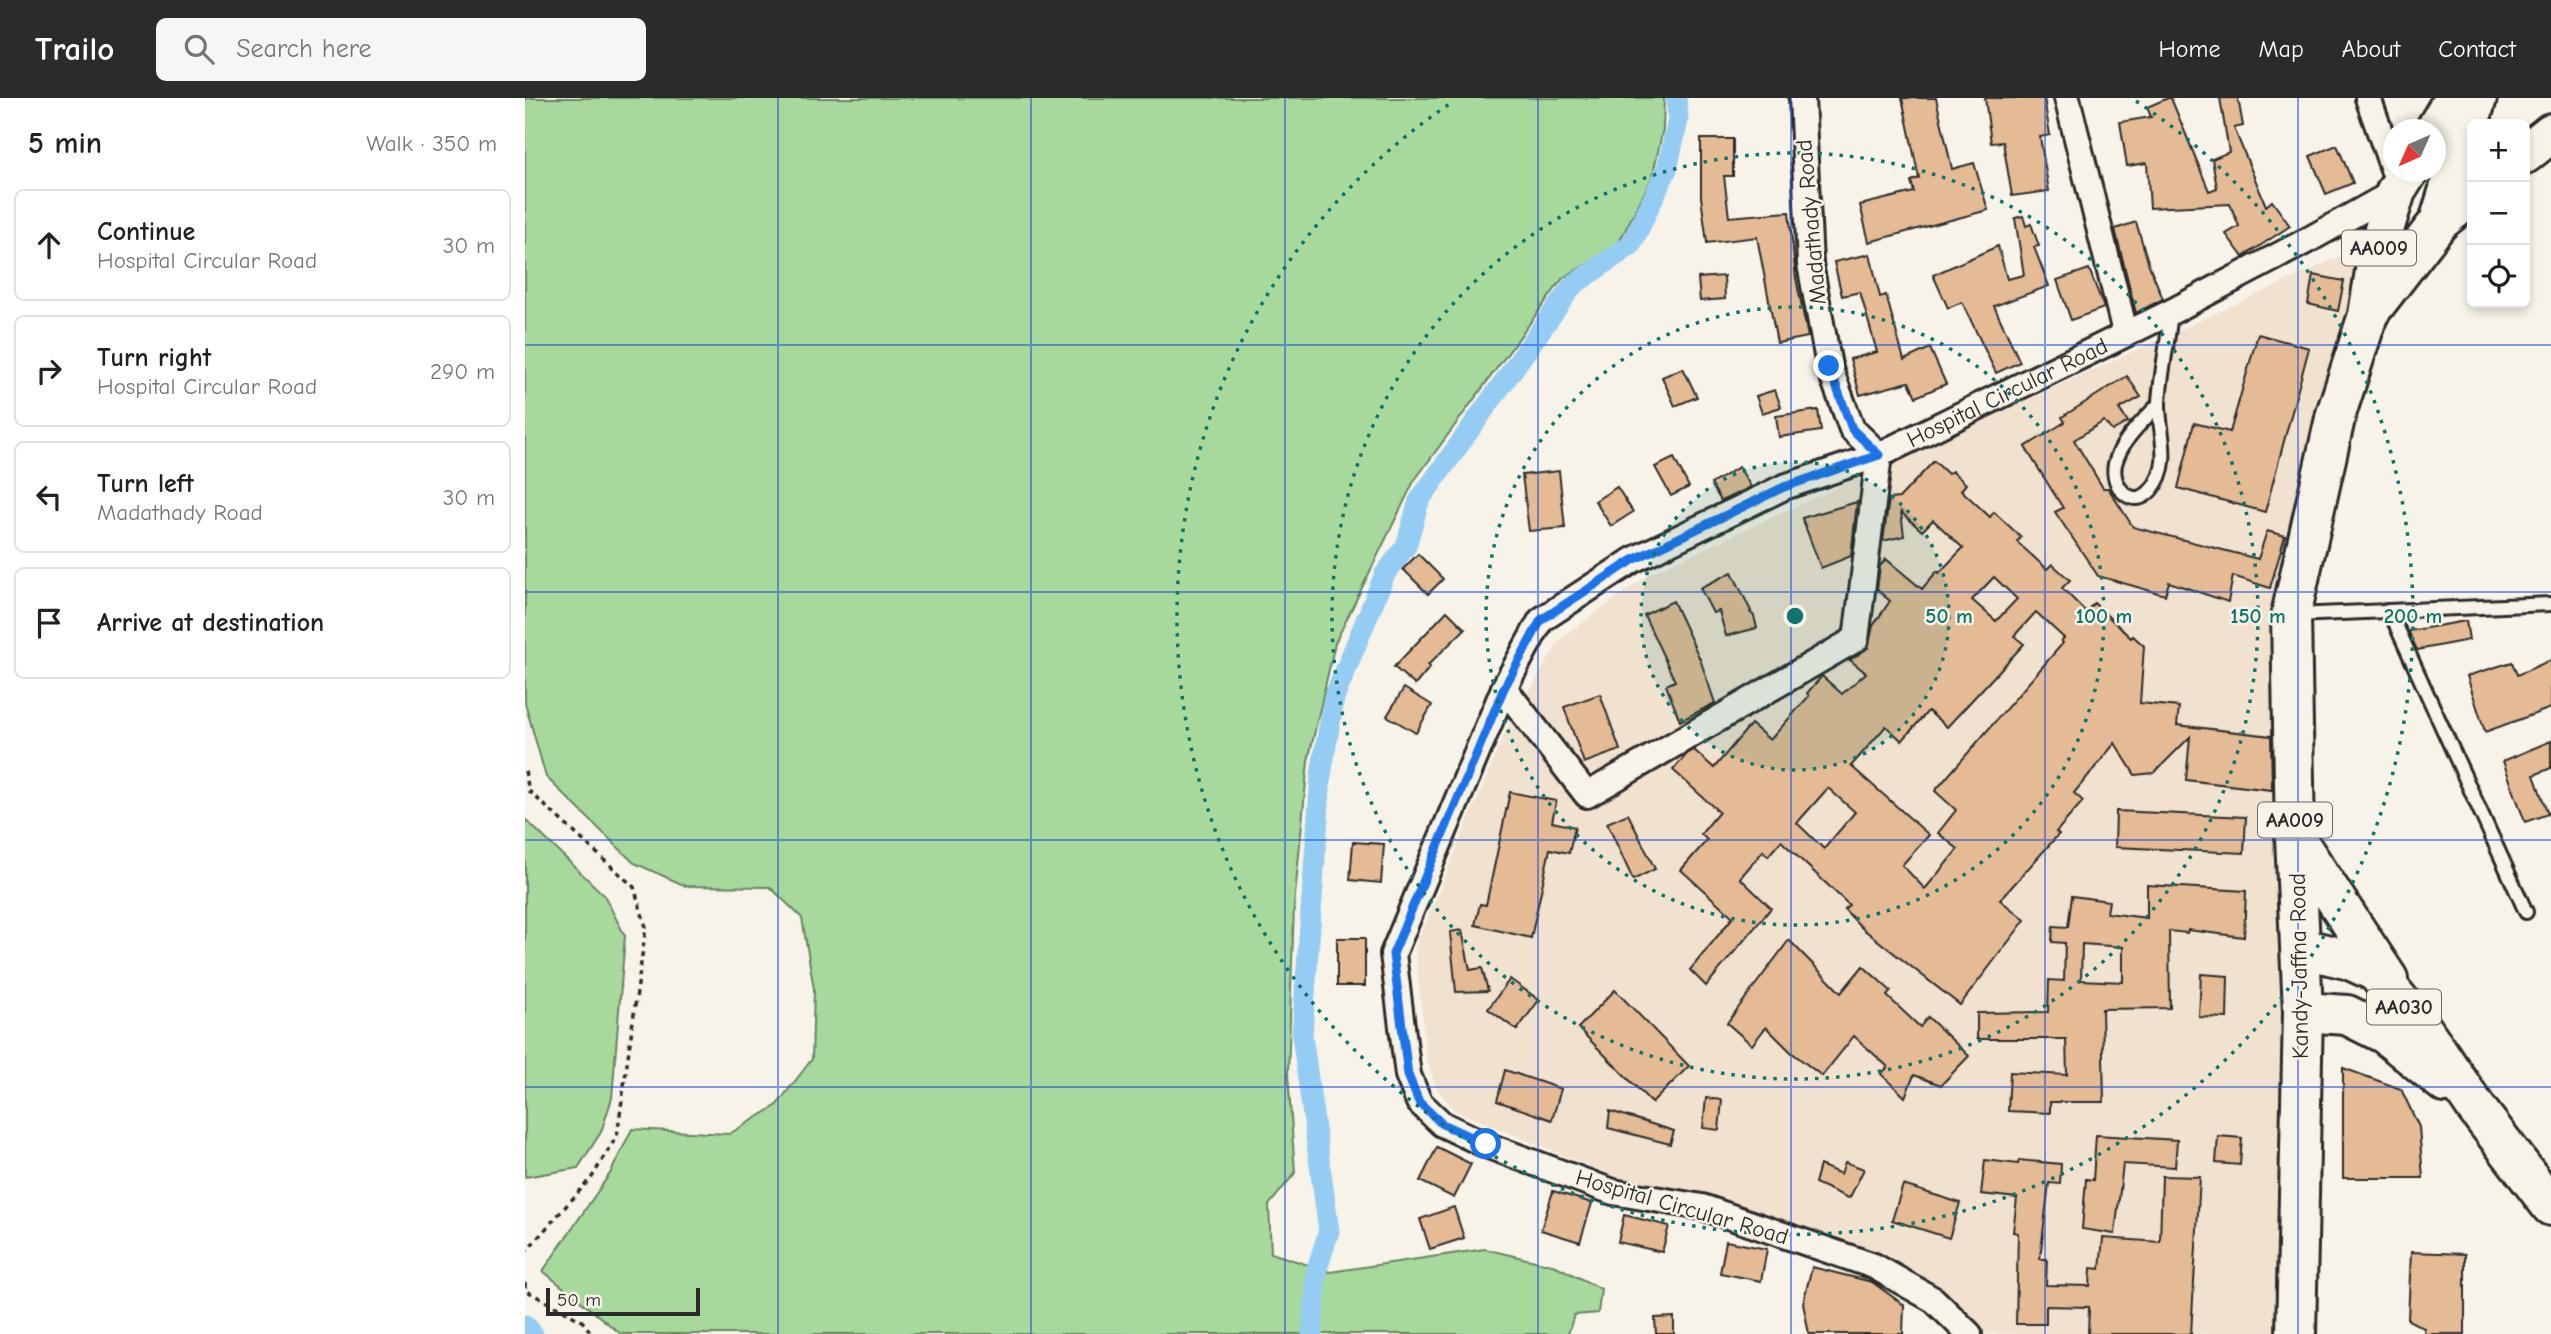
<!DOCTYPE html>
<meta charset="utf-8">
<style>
body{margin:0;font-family:"Comic Neue",sans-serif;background:#f6f6f6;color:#202124}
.controls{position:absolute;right:21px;top:21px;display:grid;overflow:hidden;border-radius:10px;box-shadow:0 4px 10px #0003}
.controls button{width:63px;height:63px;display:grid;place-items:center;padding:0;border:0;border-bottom:2px solid #e0e0e0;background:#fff;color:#202124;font:35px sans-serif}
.compass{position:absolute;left:1858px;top:21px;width:63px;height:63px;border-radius:50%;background:#fff;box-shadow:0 4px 10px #0003;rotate:225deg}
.scale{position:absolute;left:21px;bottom:18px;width:154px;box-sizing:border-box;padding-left:7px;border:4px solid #2b2b2b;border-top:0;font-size:19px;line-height:24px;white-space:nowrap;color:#2b2b2b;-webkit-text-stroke:5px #f7f3e8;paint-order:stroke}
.stop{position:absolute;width:21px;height:21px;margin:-16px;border:5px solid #1a73e8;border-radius:50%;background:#fff}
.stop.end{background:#1a73e8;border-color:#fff;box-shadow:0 2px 7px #0008}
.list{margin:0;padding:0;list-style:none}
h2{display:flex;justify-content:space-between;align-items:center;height:91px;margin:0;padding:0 28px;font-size:30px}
h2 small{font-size:23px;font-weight:400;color:#757577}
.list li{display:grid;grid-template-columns:46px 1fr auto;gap:21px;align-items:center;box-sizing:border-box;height:112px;margin:0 14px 14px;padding:0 14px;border:2px solid #e0e0e0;border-radius:10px}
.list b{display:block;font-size:26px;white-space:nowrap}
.list p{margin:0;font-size:23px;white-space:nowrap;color:#757577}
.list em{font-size:23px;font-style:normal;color:#757577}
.icon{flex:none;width:38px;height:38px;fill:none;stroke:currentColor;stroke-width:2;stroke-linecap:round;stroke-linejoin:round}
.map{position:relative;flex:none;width:2026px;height:1236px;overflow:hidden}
header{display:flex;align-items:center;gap:42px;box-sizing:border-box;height:98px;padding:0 35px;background:#2b2b2b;color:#fff}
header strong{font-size:33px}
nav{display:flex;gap:38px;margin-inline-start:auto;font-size:24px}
.search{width:490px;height:63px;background:#f6f6f6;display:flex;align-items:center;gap:18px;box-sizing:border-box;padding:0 24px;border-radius:10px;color:#757577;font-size:26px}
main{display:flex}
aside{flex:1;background:#fff}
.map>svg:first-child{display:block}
.built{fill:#f1e2cf}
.green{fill:#a6d99b;stroke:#688263;stroke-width:2}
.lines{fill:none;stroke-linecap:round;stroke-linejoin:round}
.canal{stroke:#94ccf3;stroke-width:21}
.building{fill:#e4bb94;stroke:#2b2b2b;stroke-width:2;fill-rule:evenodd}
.service-casing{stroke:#2b2b2b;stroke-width:18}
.minor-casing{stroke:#2b2b2b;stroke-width:30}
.trunk-casing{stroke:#2b2b2b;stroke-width:44}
.path{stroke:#2b2b2b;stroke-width:3.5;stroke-dasharray:5 5;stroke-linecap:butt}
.service{stroke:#f7f3e8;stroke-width:12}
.minor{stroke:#f7f3e8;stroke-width:24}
.trunk{stroke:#f7f3e8;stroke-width:38}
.route{stroke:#1a73e8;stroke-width:9}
.grid{fill:none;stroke:#1d4ed8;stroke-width:2;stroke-opacity:0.55}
.ring{fill:none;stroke:#0f766e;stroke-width:3.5;stroke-dasharray:3.5 7}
.labels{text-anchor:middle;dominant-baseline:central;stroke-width:5;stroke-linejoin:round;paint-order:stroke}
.shield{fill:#f7f3e8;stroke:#686764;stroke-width:2}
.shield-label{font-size:21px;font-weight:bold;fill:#2b2b2b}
.street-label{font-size:23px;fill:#2b2b2b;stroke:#f7f3e8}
.centre{fill:#0f766e;stroke:#f7f3e8;stroke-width:3.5}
.ring-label{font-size:21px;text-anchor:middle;font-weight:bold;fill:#0f766e;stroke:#f7f3e8;stroke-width:5;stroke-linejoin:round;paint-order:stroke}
</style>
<header>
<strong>Trailo</strong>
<div class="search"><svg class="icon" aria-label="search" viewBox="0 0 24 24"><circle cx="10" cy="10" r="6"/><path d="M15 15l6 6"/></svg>Search here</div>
<nav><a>Home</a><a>Map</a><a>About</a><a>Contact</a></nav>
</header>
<main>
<aside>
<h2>5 min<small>Walk · 350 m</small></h2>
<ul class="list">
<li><svg class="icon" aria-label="ahead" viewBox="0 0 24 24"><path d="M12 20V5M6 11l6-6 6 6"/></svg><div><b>Continue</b><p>Hospital Circular Road</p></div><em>30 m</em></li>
<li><svg class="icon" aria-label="right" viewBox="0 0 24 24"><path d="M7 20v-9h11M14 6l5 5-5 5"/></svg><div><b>Turn right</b><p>Hospital Circular Road</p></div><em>290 m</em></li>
<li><svg class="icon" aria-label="left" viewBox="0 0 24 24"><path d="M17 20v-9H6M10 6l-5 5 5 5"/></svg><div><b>Turn left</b><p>Madathady Road</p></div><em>30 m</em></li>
<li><svg class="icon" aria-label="arrive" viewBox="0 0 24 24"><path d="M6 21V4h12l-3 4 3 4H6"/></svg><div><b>Arrive at destination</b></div></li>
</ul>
</aside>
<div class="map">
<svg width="2026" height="1236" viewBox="0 0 2026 1236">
<rect width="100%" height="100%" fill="#f7f3e8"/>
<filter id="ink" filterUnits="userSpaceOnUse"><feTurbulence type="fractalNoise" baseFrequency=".0143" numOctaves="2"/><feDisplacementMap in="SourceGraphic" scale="14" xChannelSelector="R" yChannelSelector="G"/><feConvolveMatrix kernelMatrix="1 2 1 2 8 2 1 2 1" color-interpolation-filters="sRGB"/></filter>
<g filter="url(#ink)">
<path class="built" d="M 1833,150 L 1834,173 L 1797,310 L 1755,498 L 1758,1236 L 1457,1236 L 1414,1194 L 1247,1121 L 1093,1080 L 929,1012 L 912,991 L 902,965 L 890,850 L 982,630 L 1037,539 L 1126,475 Z"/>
<g class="green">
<path d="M 0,0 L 1139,0 L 1138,31 L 1127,80 L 1092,148 L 1038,180 L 889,383 L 810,545 L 783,663 L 769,808 L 763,976 L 770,1075 L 744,1107 L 746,1155 L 805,1174 L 960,1151 L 1031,1168 L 1076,1191 L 1073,1215 L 1049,1217 L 1043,1236 L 96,1236 L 18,1173 L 86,1074 L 107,1031 L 204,1036 L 251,1008 L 287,961 L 289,891 L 277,820 L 245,789 L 161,788 L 109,765 L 21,679 L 0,605 Z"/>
<path d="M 0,721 L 79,797 L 100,838 L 87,1000 L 76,1034 L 53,1070 L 0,1079 Z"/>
</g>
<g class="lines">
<g class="canal">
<path d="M 0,1227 L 8,1236"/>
<path d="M 787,1236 L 792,1171 L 804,1133 L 777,937 L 796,677 L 809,600 L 860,476 L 881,448 L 894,403 L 1048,187 L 1106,147 L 1142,71 L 1153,22 L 1151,0"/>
</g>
</g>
<g class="building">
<path d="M 1377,0 L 1411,0 L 1427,71 L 1449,65 L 1463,112 L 1344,144 L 1335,107 L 1389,94 L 1386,83 L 1394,80 Z"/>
<path d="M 1460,0 L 1519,0 L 1525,37 L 1515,39 L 1524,93 L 1487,98 L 1478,44 L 1466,45 Z"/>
<path d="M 1643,0 L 1646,0 L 1684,93 L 1692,90 L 1687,61 L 1704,54 L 1695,0 L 1713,0 L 1718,28 L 1709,30 L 1741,108 L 1747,103 L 1765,128 L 1718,159 L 1701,136 L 1714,128 L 1705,106 L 1625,110 L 1622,65 L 1602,68 L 1595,24 L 1626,19 L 1622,9 Z"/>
<path d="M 1176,41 L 1208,41 L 1208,78 L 1199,78 L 1204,119 L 1264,114 L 1271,180 L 1283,239 L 1252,245 L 1232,139 L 1182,145 L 1176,99 Z"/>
<path d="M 1812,47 L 1828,85 L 1801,96 L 1785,58 Z"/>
<path d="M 1498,118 L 1501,128 L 1506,126 L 1514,148 L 1509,149 L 1524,188 L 1469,208 L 1495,264 L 1471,275 L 1437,204 L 1423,210 L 1408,177 L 1473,148 L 1482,181 L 1499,177 L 1490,120 Z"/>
<path d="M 1611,124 L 1624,167 L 1638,201 L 1611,215 L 1590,131 Z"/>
<path d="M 1345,156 L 1355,199 L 1361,197 L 1379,262 L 1405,250 L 1421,286 L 1391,299 L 1384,284 L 1335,297 L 1325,261 L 1352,254 L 1335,194 L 1317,198 L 1309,164 Z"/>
<path d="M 1564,171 L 1579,210 L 1546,222 L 1532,182 Z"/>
<path d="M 1788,177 L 1819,183 L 1813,213 L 1783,206 Z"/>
<path d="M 1199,178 L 1200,201 L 1175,203 L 1173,180 Z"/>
<path d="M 1733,236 L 1784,250 L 1740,414 L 1653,390 L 1669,325 L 1705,334 Z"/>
<path d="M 1158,270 L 1172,299 L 1150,308 L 1137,279 Z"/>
<path d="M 1602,278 L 1616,299 L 1594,311 L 1603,324 L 1587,333 L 1579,323 L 1549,342 L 1578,390 L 1583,390 L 1608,429 L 1733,461 L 1742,433 L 1760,438 L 1745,490 L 1708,478 L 1703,504 L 1644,484 L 1640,497 L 1573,478 L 1530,414 L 1538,410 L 1500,349 L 1540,324 L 1537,319 Z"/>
<path d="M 1250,292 L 1256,309 L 1237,315 L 1231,298 Z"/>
<path d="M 1293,312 L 1296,333 L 1254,339 L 1251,318 Z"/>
<path d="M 1149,360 L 1164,389 L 1146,398 L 1130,369 Z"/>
<path d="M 1409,363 L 1423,376 L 1427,373 L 1441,386 L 1436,392 L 1465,419 L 1469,414 L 1496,439 L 1492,444 L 1522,471 L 1527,466 L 1545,482 L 1537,490 L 1561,514 L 1569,505 L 1606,540 L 1608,538 L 1619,548 L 1615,605 L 1654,609 L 1652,627 L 1746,638 L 1747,692 L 1661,682 L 1665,639 L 1629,675 L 1610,677 L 1590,645 L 1549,695 L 1558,703 L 1531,734 L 1534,736 L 1475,802 L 1500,822 L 1435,907 L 1337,830 L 1319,811 L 1324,807 L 1256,743 L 1243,758 L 1238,753 L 1215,780 L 1246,810 L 1181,888 L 1165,872 L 1208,819 L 1156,772 L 1182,742 L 1176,736 L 1194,714 L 1148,672 L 1162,656 L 1169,652 L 1189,670 L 1226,626 L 1245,642 L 1284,598 L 1282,595 L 1297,578 L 1317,596 L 1341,575 L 1325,562 L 1343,550 L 1348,528 L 1365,503 L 1352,492 L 1355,468 L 1361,461 L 1397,491 L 1412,473 L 1414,475 L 1438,450 L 1408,422 L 1397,433 L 1376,414 L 1379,438 L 1358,443 L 1364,401 L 1374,400 ZM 1469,479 L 1492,501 L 1471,523 L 1447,502 ZM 1511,514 L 1539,540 L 1536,543 L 1538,545 L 1410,693 L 1431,712 L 1413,735 L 1433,751 L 1400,791 L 1377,767 L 1404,737 L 1326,668 L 1361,628 L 1377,643 L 1403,613 L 1422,629 L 1499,546 L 1489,538 ZM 1303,690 L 1330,714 L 1299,751 L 1272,725 Z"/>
<path d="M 1214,369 L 1226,389 L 1196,403 L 1186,386 Z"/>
<path d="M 1034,373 L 1040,430 L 1004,433 L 997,377 Z"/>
<path d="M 1092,389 L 1108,414 L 1086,428 L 1070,403 Z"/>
<path d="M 1332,404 L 1326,458 L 1296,470 L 1277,420 Z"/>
<path d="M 893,456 L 918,481 L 903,496 L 878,471 Z"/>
<path d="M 1207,474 L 1226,513 L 1225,514 L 1229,518 L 1232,530 L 1201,538 L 1194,513 L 1188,515 L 1175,490 Z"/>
<path d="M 1148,503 L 1175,561 L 1190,605 L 1155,623 L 1141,587 L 1150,583 L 1119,517 Z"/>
<path d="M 922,513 L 940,531 L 903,567 L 905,569 L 890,587 L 869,569 Z"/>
<path d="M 1941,523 L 1944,542 L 1892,552 L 1885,537 L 1884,533 Z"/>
<path d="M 2026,562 L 2026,610 L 1960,634 L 1942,578 L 1987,564 L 1992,577 Z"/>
<path d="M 879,590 L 907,607 L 891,635 L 862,618 Z"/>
<path d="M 1075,596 L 1095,652 L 1059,665 L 1039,609 Z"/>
<path d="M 2026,643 L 2026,670 L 2009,677 L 2023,716 L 2000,724 L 1978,663 Z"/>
<path d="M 985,694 L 1031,703 L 1027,724 L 1050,729 L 1044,755 L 1025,751 L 1006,840 L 950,827 L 955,806 L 961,807 Z"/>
<path d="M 1591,713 L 1721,719 L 1719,755 L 1590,749 Z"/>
<path d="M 1103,716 L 1130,771 L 1108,782 L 1082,725 Z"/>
<path d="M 828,744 L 859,746 L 856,785 L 825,782 Z"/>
<path d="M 1622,787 L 1721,793 L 1719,839 L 1663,832 L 1662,835 L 1644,833 L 1645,910 L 1577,911 L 1579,1004 L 1525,1004 L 1525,1015 L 1483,1013 L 1485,974 L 1542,977 L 1541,941 L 1452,941 L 1452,915 L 1523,914 L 1524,882 L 1539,883 L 1540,845 L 1527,844 L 1528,828 L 1543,829 L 1547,798 L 1584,803 L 1582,815 L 1622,820 ZM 1557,846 L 1598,849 L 1598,884 L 1556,882 Z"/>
<path d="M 937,832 L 945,872 L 957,870 L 963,893 L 931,894 L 925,834 Z"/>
<rect x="812" y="840" width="28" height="48"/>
<path d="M 1264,842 L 1316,895 L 1338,868 L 1366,893 L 1362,898 L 1395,929 L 1403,919 L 1444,958 L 1416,987 L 1389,977 L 1380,999 L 1356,976 L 1363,969 L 1329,938 L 1297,978 L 1266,954 L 1241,929 L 1227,947 L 1202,925 Z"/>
<path d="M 1676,876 L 1703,878 L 1702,920 L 1674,919 Z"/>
<path d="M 985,881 L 1014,902 L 992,932 L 963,911 Z"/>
<path d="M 1090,892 L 1164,968 L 1127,1005 L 1053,930 Z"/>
<path d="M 1818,970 L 1876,991 L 1894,1029 L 1898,1080 L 1818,1080 Z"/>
<path d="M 980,972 L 1036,991 L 1027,1022 L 972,1003 Z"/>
<path d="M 1181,1000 L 1197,1002 L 1194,1032 L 1178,1030 Z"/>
<path d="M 1085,1013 L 1149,1033 L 1145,1046 L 1083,1030 Z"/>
<path d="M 1571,1037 L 1652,1042 L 1650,1069 L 1598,1066 L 1590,1136 L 1557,1131 L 1561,1081 L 1568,1082 Z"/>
<path d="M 1693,1038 L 1717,1040 L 1715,1067 L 1691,1065 Z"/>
<path d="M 912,1049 L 946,1066 L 929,1100 L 895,1083 Z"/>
<path d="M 1460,1062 L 1493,1066 L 1494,1062 L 1536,1066 L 1535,1086 L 1524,1085 L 1515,1161 L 1522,1161 L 1521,1187 L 1565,1188 L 1566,1170 L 1575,1171 L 1578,1140 L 1635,1144 L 1637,1078 L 1675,1079 L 1666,1236 L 1563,1236 L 1564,1209 L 1521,1208 L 1521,1226 L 1491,1226 L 1493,1135 L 1488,1134 L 1492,1100 L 1456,1096 Z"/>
<path d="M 1320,1064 L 1339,1071 L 1325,1099 L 1323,1100 L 1290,1085 L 1295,1067 L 1316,1076 Z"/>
<path d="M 1378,1087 L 1435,1105 L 1424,1140 L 1367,1122 Z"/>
<path d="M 1028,1093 L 1067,1105 L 1055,1144 L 1016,1132 Z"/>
<path d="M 929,1109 L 939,1140 L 905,1151 L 895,1121 Z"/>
<path d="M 1099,1117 L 1144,1128 L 1137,1154 L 1093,1144 Z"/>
<path d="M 1201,1143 L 1242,1151 L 1236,1183 L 1195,1175 Z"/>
<path d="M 1886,1154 L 1940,1156 L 1940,1236 L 1899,1236 L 1899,1230 L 1883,1222 Z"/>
<path d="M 1287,1169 L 1347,1184 L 1379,1207 L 1378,1236 L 1284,1236 L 1278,1205 Z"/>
<path d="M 1149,1219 L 1149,1236 L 1131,1236 L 1130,1220 Z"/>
</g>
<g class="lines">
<g class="service-casing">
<g id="service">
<path d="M 1634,306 C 1618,323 1596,342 1590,366 C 1585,389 1608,413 1626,392 C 1649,365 1633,334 1634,304 C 1636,274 1643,244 1646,214"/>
<path d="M 1865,514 L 2001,814"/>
<path d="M 1770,517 L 2026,506"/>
</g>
</g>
<g class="minor-casing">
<g id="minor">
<path d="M 1542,0 L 1600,234"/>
<path d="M 1843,0 L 1868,71"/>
<path d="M 979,590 L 1062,697 L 1331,541 L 1354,357 L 1327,331 L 1304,268 L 1285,166 L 1277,0"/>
<path id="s1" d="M 1444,1236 L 1409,1202 L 1349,1168 L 1177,1109 L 1088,1094 L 961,1047 L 917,1026 L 894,1004 L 883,977 L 868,856 L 979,590 L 1016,522 L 1108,462 L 1259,389 L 1354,357 L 1646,214 L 1785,141 L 1871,93"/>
</g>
</g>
<g class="trunk-casing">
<g id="trunk">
<path d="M 1910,32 L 1929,0"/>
<path d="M 2000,56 L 2026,35"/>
<path d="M 1914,124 L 1952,0"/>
<path d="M 1846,212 L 1914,124 L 1947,97"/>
<path d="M 1771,741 L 1863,881"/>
<path d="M 1776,850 L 1825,862 L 1851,874 L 1898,932 L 1951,1010 L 2026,1108"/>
<path d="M 1778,914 L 1822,917 L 1860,936 L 1920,985"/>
<path d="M 1771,1236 L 1778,914 L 1770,739 L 1766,517 L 1811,316 L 1843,217 L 1854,148 L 1871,93 L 1883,74"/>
</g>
</g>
<g class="path">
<path d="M 0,673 L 4,693 L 109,789 L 121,829 L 92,1038 L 67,1079 L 0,1154"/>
<path d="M 0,1185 L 0,1192 L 57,1223 L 67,1236"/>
</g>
<use href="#service" class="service"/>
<use href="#minor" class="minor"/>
<use href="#trunk" class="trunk"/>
</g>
</g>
<g class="lines" filter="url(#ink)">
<path class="route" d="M 961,1046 L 917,1026 L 894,1004 L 883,977 L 868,856 L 979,590 L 1016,522 L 1108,462 L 1259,389 L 1354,357 L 1327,331 L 1304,268"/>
</g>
<path class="grid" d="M 253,0 L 253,1236M 506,0 L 506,1236M 760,0 L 760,1236M 1013,0 L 1013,1236M 1266,0 L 1266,1236M 1520,0 L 1520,1236M 1773,0 L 1773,1236M 0,247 L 2026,247M 0,494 L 2026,494M 0,742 L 2026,742M 0,989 L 2026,989"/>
<circle cx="1270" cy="518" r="154" fill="#0f766e" fill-opacity=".12"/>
<g class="ring">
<circle cx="1270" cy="518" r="154"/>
<circle cx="1270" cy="518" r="309"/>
<circle cx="1270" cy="518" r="463"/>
<path d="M1611 3A618 618 0 1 1 929 3"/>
</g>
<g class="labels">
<g class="shield">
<rect x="1817" y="132.5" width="74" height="35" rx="5"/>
<rect x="1733" y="704.5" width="74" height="35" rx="5"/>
<rect x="1842" y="891.5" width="74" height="35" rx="5"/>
</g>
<g class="shield-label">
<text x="1854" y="150">AA009</text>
<text x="1770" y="722">AA009</text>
<text x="1879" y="909">AA030</text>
</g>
<g class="street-label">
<text transform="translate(1286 124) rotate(-95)">Madathady Road</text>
<text stroke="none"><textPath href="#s1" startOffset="1643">Hospital Circular Road</textPath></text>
<text transform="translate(1774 868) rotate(-91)">Kandy-Jaffna Road</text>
<text transform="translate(1157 1109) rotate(16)">Hospital Circular Road</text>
</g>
</g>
<circle cx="1270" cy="518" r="10" class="centre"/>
<g class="ring-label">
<text x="1424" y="525">50 m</text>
<text x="1579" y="525">100 m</text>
<text x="1733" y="525">150 m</text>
<text x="1888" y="525">200 m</text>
</g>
</svg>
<div class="controls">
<button>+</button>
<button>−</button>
<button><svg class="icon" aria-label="locate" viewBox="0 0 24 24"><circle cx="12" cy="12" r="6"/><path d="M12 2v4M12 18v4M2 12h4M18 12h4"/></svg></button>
</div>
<svg class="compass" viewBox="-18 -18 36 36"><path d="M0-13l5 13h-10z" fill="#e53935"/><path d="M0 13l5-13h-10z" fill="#757577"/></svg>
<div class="scale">50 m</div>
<div class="stop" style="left:961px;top:1046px"></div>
<div class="stop end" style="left:1304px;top:268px"></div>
</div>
</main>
